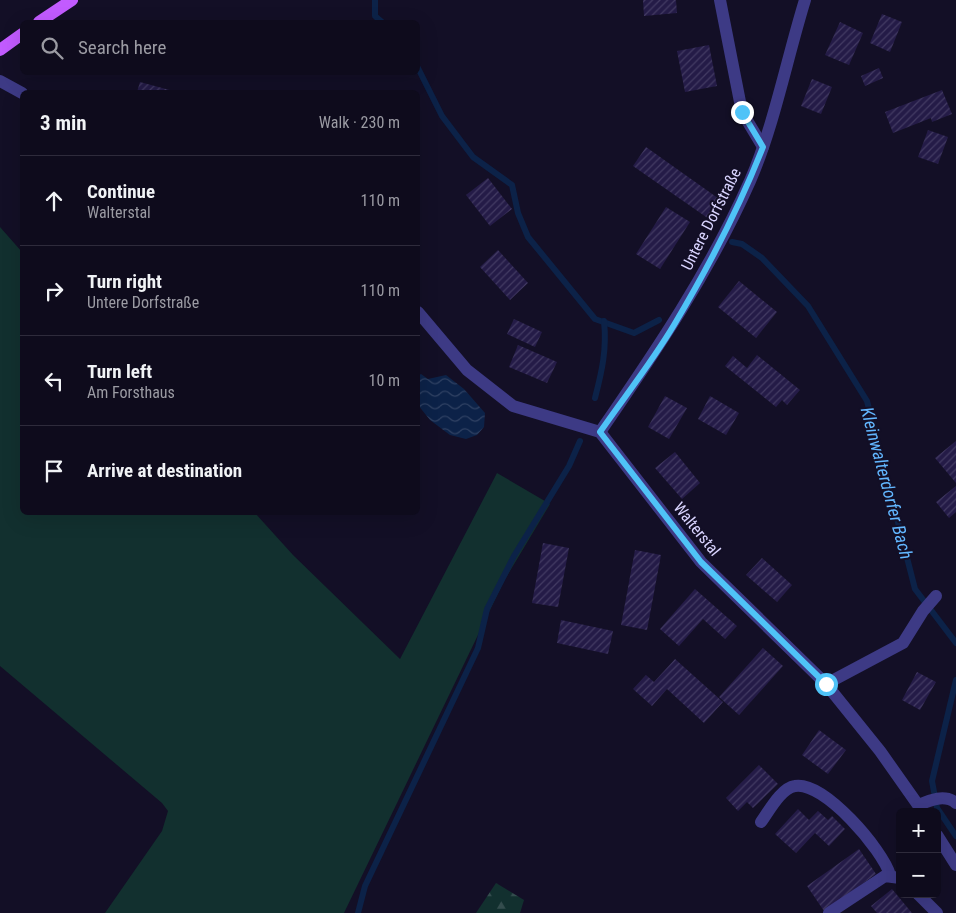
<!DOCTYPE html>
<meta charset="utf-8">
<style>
body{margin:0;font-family:"Roboto Condensed",sans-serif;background:#171425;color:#f1f3f6}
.controls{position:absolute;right:15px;bottom:15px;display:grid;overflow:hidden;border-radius:8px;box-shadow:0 5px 20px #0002}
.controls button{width:45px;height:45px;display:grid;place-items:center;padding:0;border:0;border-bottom:1px solid #2e2b3b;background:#0e0b1c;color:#f1f3f6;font:25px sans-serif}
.stop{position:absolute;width:15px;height:15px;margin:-11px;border:4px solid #4fc3f7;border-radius:50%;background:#fff}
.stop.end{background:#4fc3f7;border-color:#fff;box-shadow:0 1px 5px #0008}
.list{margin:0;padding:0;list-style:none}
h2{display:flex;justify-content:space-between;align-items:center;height:65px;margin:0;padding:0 20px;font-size:21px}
h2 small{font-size:16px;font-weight:400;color:#9b9ba3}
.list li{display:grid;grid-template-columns:32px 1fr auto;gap:15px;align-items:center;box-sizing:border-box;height:90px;padding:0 20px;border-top:1px solid #2e2b3b}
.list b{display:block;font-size:19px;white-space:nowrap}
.list p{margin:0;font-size:16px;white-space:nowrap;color:#9b9ba3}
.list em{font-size:16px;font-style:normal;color:#9b9ba3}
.icon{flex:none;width:28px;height:28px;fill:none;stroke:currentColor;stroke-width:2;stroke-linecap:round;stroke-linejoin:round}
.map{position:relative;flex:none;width:956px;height:913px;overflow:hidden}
.search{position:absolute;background:#0e0b1c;box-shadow:0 5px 20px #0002;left:20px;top:20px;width:400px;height:55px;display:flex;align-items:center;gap:12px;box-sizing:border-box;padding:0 18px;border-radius:8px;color:#9b9ba3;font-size:19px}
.panel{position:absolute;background:#0e0b1c;box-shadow:0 5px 20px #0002;left:20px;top:90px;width:400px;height:425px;border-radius:8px}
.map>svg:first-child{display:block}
.green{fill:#12302f}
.forest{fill:url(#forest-firs)}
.water{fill:url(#water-waves)}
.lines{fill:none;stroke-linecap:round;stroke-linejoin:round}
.stream{stroke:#0c2248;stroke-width:6}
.building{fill:url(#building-hatch)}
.minor{stroke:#3d3a85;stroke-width:12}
.major{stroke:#c25bff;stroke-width:12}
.route{stroke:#4fc3f7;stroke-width:6}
.labels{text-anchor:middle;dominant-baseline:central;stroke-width:4;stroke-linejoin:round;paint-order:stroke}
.street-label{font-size:16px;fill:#d9d4ff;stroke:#130f26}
.water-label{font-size:18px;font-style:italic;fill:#62b6ff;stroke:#130f26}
</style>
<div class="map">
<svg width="956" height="913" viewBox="0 0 956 913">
<defs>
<pattern id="forest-firs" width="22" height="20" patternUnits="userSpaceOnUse" patternTransform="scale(1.25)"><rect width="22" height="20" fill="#12302f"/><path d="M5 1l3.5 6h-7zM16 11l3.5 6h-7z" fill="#344d4e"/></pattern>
<pattern id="water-waves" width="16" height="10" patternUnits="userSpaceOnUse" patternTransform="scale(1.25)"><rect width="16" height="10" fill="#0c2248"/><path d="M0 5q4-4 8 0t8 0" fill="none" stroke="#2f4163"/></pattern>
<pattern id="building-hatch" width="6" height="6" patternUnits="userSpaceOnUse" patternTransform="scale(1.25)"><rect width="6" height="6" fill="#241b47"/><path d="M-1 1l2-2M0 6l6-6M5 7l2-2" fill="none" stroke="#433b63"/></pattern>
</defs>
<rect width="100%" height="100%" fill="#130f26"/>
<path class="green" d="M 0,227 L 22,252 L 22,512 L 255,513 L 293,555 L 400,659 L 497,473 L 550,504 L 504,581 L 344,913 L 105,913 L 162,831 L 168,811 L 162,803 L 0,666 Z"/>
<path class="forest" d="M 496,883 L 524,900 L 520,913 L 476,913 Z"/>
<path class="water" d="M 421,374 L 428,379 L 446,375 L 464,389 L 485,413 L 484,427 L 477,435 L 466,439 L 450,435 L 430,420 L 418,405 L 418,376 Z"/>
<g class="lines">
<g class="stream">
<path d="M 375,0 L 375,16 L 382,22"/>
<path d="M 418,68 L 442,116 L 473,157 L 512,185 L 518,213 L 528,237 L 595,319 L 634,333 L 659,320"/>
<path d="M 732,242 L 742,244 L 762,258 L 808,306 L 867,401 L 915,589 L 956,643"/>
<path d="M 595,398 C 602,371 607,349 604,321"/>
<path d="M 956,680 L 932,781 L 937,808 L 956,836"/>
<path d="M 358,913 L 365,886 L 478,648 L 487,609 L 514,556 L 569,466 L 580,441"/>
</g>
</g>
<g class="building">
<path d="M 643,0 L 676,0 L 677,13 L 644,16 Z"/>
<path d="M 882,14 L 902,22 L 890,52 L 870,43 Z"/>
<path d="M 840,22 L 863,33 L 849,65 L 825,55 Z"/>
<path d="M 709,45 L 717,86 L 685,92 L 677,51 Z"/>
<path d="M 879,68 L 883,78 L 865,86 L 861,76 Z"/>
<path d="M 812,79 L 832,87 L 821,114 L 801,106 Z"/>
<path d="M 140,82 L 177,92 L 137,92 Z"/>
<path d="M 942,90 L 952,114 L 932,122 L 931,118 L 893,133 L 885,112 Z"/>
<path d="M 928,130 L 948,137 L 938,164 L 918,157 Z"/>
<path d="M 646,147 L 722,201 L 709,219 L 633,166 Z"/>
<path d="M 488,178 L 512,209 L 490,226 L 466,195 Z"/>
<path d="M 666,207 L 690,222 L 660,269 L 636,254 Z"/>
<path d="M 498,250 L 528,283 L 510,300 L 480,267 Z"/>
<path d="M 739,281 L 777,312 L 756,338 L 718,307 Z"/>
<path d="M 514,319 L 542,332 L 535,347 L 507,334 Z"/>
<path d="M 518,345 L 557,362 L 547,383 L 509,367 Z"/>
<path d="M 757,355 L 800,390 L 787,405 L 782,400 L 776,407 L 725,366 L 733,356 L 747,368 Z"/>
<path d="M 665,396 L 687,408 L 669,439 L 648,427 Z"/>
<path d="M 710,396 L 739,413 L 726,435 L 698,419 Z"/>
<path d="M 956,441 L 956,483 L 935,458 Z"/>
<path d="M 675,452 L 700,483 L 682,499 L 655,468 Z"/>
<path d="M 956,486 L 956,512 L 949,518 L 936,502 Z"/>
<path d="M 543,543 L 569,548 L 558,607 L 532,603 Z"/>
<path d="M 635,550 L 661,555 L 647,630 L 621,625 Z"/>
<path d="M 762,558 L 792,585 L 777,602 L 746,575 Z"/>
<path d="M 695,589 L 737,626 L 725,639 L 703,619 L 679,646 L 660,629 Z"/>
<path d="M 561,620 L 613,631 L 608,654 L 557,643 Z"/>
<path d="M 763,648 L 783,666 L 739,715 L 719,697 Z"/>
<path d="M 675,659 L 723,702 L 704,723 L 667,689 L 652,706 L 633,689 L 646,675 L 654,682 Z"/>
<path d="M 917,672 L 936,682 L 920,710 L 902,700 Z"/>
<path d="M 819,730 L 846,750 L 828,774 L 802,755 Z"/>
<path d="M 759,765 L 778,784 L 753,808 L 747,802 L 738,811 L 726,798 Z"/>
<path d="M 798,809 L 809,820 L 818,811 L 828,820 L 832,816 L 845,829 L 829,846 L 815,833 L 796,853 L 775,834 Z"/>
<path d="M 859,849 L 876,874 L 824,911 L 807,886 Z"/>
<path d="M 892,889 L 912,913 L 877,913 L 871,906 Z"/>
</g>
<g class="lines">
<g class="minor">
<path d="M 720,0 L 742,112 L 763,147"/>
<path d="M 0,81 L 22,93"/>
<path d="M 418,312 L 467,370 L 513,406 L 600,432 L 701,562 L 826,684 L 880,751 L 923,812"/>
<path d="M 600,432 C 656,351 710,271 750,181 C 774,126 787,58 805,0"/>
<path d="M 826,684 L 903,643 L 923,611 L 936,596"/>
<path d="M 919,805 C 930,800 945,794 956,803"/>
<path d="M 761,822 C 769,811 781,788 795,786 C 824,781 883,850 890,875"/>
<path d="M 937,835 L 956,865"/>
<path d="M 918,894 L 937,913"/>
<path d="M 829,913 L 885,876 L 900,878"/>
</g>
<g class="major">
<path d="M 39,22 L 72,0"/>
<path d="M 0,50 L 22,34"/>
</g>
</g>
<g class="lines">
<path class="route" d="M 742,112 L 763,147 C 739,208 708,268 674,325 C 652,362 625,396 600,432 L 701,562 L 826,684"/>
</g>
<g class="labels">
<g class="street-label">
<text transform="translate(711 219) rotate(-63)">Untere Dorfstraße</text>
<text transform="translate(697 529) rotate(51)">Walterstal</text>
</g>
<g class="water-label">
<text transform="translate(887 483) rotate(75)">Kleinwalterdorfer Bach</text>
</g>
</g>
</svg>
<div class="controls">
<button>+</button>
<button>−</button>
</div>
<div class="stop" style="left:826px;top:684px"></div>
<div class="stop end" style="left:742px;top:112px"></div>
<div class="search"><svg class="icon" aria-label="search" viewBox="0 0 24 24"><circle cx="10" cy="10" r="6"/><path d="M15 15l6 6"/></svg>Search here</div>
<section class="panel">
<h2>3 min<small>Walk · 230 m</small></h2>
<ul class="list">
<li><svg class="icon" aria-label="ahead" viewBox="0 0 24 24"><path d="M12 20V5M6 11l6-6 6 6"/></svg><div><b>Continue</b><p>Walterstal</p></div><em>110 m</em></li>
<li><svg class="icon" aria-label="right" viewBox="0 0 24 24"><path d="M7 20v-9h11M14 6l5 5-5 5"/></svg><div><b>Turn right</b><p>Untere Dorfstraße</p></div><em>110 m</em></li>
<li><svg class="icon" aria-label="left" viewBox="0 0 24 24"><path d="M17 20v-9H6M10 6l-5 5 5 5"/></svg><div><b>Turn left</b><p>Am Forsthaus</p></div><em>10 m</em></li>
<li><svg class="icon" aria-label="arrive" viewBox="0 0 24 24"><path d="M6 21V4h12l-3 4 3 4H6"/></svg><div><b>Arrive at destination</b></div></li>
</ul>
</section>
</div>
